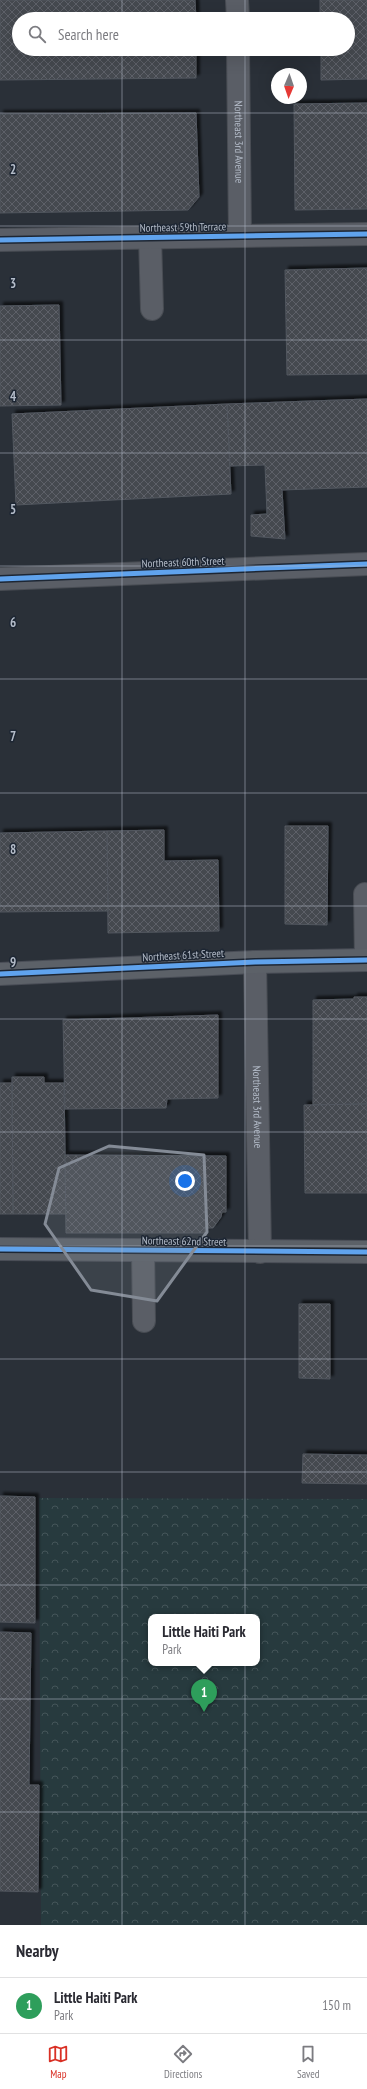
<!DOCTYPE html>
<style>
body{margin:0;font-family:"PT Sans Narrow",sans-serif;background:#f2f2f3;color:#2b2b33}
.compass{position:absolute;left:271px;top:68px;width:36px;height:36px;border-radius:50%;background:#fff;box-shadow:0 4px 16px #0002;rotate:182deg}
.you{position:absolute;left:185px;top:1181px;width:14px;height:14px;margin:-10px;border:3px solid #fff;border-radius:50%;background:#1a73e8;box-shadow:0 0 0 6px #1a73e833}
.badge{display:grid;place-items:center;width:26px;height:26px;border-radius:50%;background:#d93025;color:#fff;font-size:13px;font-weight:700}
.pin{position:absolute;translate:-50% -33px;filter:drop-shadow(0 1px 2px #0008)}
.pin::after{content:'';position:absolute;top:21px;width:14px;height:12px;background:inherit;clip-path:polygon(0 0,100% 0,50% 100%)}
.popup{position:absolute;left:148px;top:1614px;width:112px;height:52px;box-sizing:border-box;display:grid;place-content:center;border-radius:8px;background:#fff;filter:drop-shadow(0 1px 3px #0005);font-size:13px;white-space:nowrap;color:#7c7c81}
.popup b{font-size:15px;color:#2b2b33}
.popup::after{content:'';position:absolute;left:50%;top:100%;margin-left:-8px;border:8px solid transparent;border-top-color:#fff}
.list{margin:0;padding:0;list-style:none}
h2{display:flex;justify-content:space-between;align-items:center;height:52px;margin:0;padding:0 16px;font-size:17px}
h2 small{font-size:13px;font-weight:400;color:#7c7c81}
.list li{display:grid;grid-template-columns:26px 1fr auto;gap:12px;align-items:center;box-sizing:border-box;height:56px;padding:0 16px;border-top:1px solid #e1e1e2}
.list b{display:block;font-size:15px;white-space:nowrap}
.list p{margin:0;font-size:13px;white-space:nowrap;color:#7c7c81}
.list em{font-size:13px;font-style:normal;color:#7c7c81}
.icon{flex:none;width:22px;height:22px;fill:none;stroke:currentColor;stroke-width:2;stroke-linecap:round;stroke-linejoin:round}
.map{position:relative;flex:none;width:367px;height:1925px;overflow:hidden}
.search{position:absolute;background:#fff;box-shadow:0 4px 16px #0002;left:12px;right:12px;top:12px;height:44px;display:flex;align-items:center;gap:10px;box-sizing:border-box;padding:0 14px;border-radius:22px;color:#7c7c81;font-size:15px}
.sheet{height:108px;background:#fff}
nav{display:flex;justify-content:space-around;align-items:center;box-sizing:border-box;height:56px;border-top:1px solid #e1e1e2;background:#fff;font-size:11px;color:#7c7c81}
nav a{display:grid;justify-items:center;gap:2px}
nav .on{color:#d93025}
.map>svg:first-child{display:block}
.forest{fill:url(#forest-crowns);fill-rule:evenodd}
.building{fill:url(#building-cross-hatch);stroke:#52575f;filter:url(#shadow)}
.lines{fill:none;stroke-linecap:round;stroke-linejoin:round}
.minor-casing{stroke:#484c53;stroke-width:24}
.major-casing{stroke:#484c55;stroke-width:24}
.minor{stroke:#5a5e66;stroke-width:22}
.major{stroke:#5c6168;stroke-width:22}
.cycleway-casing{stroke:#1d2633;stroke-width:8}
.cycleway{stroke:#60a3ed;stroke-width:5}
.marked{fill:#848b96;fill-opacity:0.2;stroke:#848b96;stroke-width:3;stroke-linejoin:round}
.grid{fill:none;stroke:#b4bcc9;stroke-width:1;stroke-opacity:0.55}
.labels{text-anchor:middle;dominant-baseline:central;stroke-width:3;stroke-linejoin:round;paint-order:stroke}
.street-label{font-size:11px;fill:#b4bcc9;stroke:#1d2633}
.grid-label{font-size:13px;text-anchor:middle;font-weight:bold;fill:#b4bcc9;stroke:#1d2633;stroke-width:3;stroke-linejoin:round;paint-order:stroke}
</style>
<div class="map">
<svg width="367" height="1925" viewBox="0 0 367 1925">
<defs>
<pattern id="forest-crowns" width="20" height="18" patternUnits="userSpaceOnUse"><rect width="20" height="18" fill="#273a3e"/><path d="M2 6a3 3 0 1 1 6 0M12 15a3 3 0 1 1 6 0" fill="none" stroke="#445559"/></pattern>
<pattern id="building-cross-hatch" width="8" height="8" patternUnits="userSpaceOnUse"><rect width="8" height="8" fill="#444950"/><path d="M0 0l8 8M0 8l8-8" fill="none" stroke="#5d6168"/></pattern>
<filter id="shadow"><feDropShadow dx="3.5" dy="-3.5" stdDeviation="1" flood-color="#0009"/></filter>
</defs>
<rect width="100%" height="100%" fill="#2a3038"/>
<path class="forest" d="M 39,1498 L 367,1499 L 367,1925 L 41,1925 ZM 151,1617 L 257,1617 L 257,1663 L 151,1663 Z"/>
<g class="building">
<path d="M 0,0 L 195,0 L 196,19 L 19,19 L 19,49 L 196,49 L 196,78 L 0,80 Z"/>
<path d="M 320,0 L 367,0 L 367,79 L 321,80 L 321,49 L 348,49 L 348,19 L 320,19 Z"/>
<path d="M 367,103 L 367,209 L 295,210 L 294,104 Z"/>
<path d="M 196,113 L 199,197 L 188,210 L 0,213 L 0,114 Z"/>
<path d="M 367,268 L 367,374 L 287,375 L 285,270 Z"/>
<path d="M 59,305 L 61,405 L 0,406 L 0,306 Z"/>
<path d="M 367,399 L 367,487 L 282,490 L 285,539 L 251,536 L 251,515 L 267,514 L 265,465 L 230,466 L 227,404 Z"/>
<path d="M 227,404 L 231,494 L 16,505 L 12,414 Z"/>
<path d="M 285,826 L 328,826 L 327,925 L 285,924 Z"/>
<path d="M 164,830 L 164,861 L 218,860 L 219,931 L 108,933 L 107,831 Z"/>
<path d="M 107,831 L 108,911 L 0,912 L 0,833 Z"/>
<path d="M 354,997 L 367,997 L 367,1104 L 313,1105 L 313,1000 L 354,999 Z"/>
<path d="M 218,1015 L 218,1098 L 167,1099 L 166,1108 L 65,1109 L 63,1020 Z"/>
<path d="M 12,1077 L 44,1077 L 44,1083 L 64,1083 L 66,1214 L 13,1214 Z"/>
<path d="M 0,1083 L 12,1083 L 13,1214 L 0,1214 Z"/>
<path d="M 367,1104 L 367,1193 L 305,1193 L 304,1105 Z"/>
<path d="M 65,1155 L 226,1156 L 226,1212 L 222,1212 L 221,1217 L 213,1228 L 205,1228 L 205,1233 L 66,1233 Z"/>
<path d="M 299,1304 L 330,1304 L 330,1379 L 299,1378 Z"/>
<path d="M 303,1454 L 367,1455 L 367,1484 L 302,1483 Z"/>
<path d="M 0,1496 L 35,1497 L 35,1623 L 0,1622 Z"/>
<path d="M 0,1632 L 31,1633 L 29,1785 L 39,1785 L 38,1892 L 0,1891 Z"/>
</g>
<g class="lines">
<g class="minor-casing">
<g id="minor">
<path d="M 237,0 L 238,19"/>
<path id="s1" d="M 238,49 L 240,236"/>
<path d="M 150,237 L 152,309"/>
<path d="M 0,240 L 367,234"/>
<path d="M 0,579 L 367,564"/>
<path d="M 365,894 L 366,960"/>
<path id="s2" d="M 255,962 L 260,1252"/>
<path d="M 143,1250 L 144,1321"/>
</g>
</g>
<g class="major-casing">
<g id="major">
<path d="M 0,974 L 255,962 L 367,960"/>
<path d="M 0,1249 L 367,1252"/>
</g>
</g>
<use href="#minor" class="minor"/>
<use href="#major" class="major"/>
<g class="cycleway-casing">
<g id="cycleway">
<path d="M 0,240 L 367,234"/>
<path d="M 0,579 L 367,564"/>
<path d="M 0,974 L 255,962 L 367,960"/>
<path d="M 0,1249 L 367,1252"/>
</g>
</g>
<use href="#cycleway" class="cycleway"/>
</g>
<path class="marked" d="M 109,1146 L 204,1155 L 207,1232 L 157,1301 L 91,1290 L 45,1224 L 59,1168 Z"/>
<path class="grid" d="M 122,0 L 122,19M 245,0 L 245,19M 122,49 L 122,1925M 245,49 L 245,1925M 0,113 L 367,113M 0,226 L 367,226M 0,340 L 367,340M 0,453 L 367,453M 0,566 L 367,566M 0,679 L 367,679M 0,793 L 367,793M 0,906 L 367,906M 0,1019 L 367,1019M 0,1132 L 367,1132M 0,1246 L 367,1246M 0,1359 L 367,1359M 0,1472 L 367,1472M 0,1585 L 367,1585M 0,1699 L 367,1699M 0,1812 L 367,1812"/>
<g class="labels">
<g class="street-label">
<text stroke="none"><textPath href="#s1" startOffset="93">Northeast 3rd Avenue</textPath></text>
<text transform="translate(183 227) rotate(-1)">Northeast 59th Terrace</text>
<text transform="translate(183 562) rotate(-2)">Northeast 60th Street</text>
<text transform="translate(183 955) rotate(-3)">Northeast 61st Street</text>
<text stroke="none"><textPath href="#s2" startOffset="145">Northeast 3rd Avenue</textPath></text>
<text transform="translate(184 1241) rotate(1)">Northeast 62nd Street</text>
</g>
</g>
<g class="grid-label">
<text x="13" y="174">2</text>
<text x="13" y="288">3</text>
<text x="13" y="401">4</text>
<text x="13" y="514">5</text>
<text x="13" y="627">6</text>
<text x="13" y="741">7</text>
<text x="13" y="854">8</text>
<text x="13" y="967">9</text>
</g>
</svg>
<svg class="compass" viewBox="-18 -18 36 36"><path d="M0-13l5 13h-10z" fill="#e53935"/><path d="M0 13l5-13h-10z" fill="#7c7c81"/></svg>
<div class="you"></div>
<div class="pin badge" style="left:204px;top:1712px;background:#2e9e5b">1</div>
<div class="popup"><b>Little Haiti Park</b>Park</div>
<div class="search"><svg class="icon" aria-label="search" viewBox="0 0 24 24"><circle cx="10" cy="10" r="6"/><path d="M15 15l6 6"/></svg>Search here</div>
</div>
<section class="sheet">
<h2>Nearby<small></small></h2>
<ul class="list">
<li><span class="badge" style="background:#2e9e5b">1</span><div><b>Little Haiti Park</b><p>Park</p></div><em>150 m</em></li>
</ul>
</section>
<nav>
<a class="on"><svg class="icon" aria-label="map" viewBox="0 0 24 24"><path d="M3 6l6-2 6 2 6-2v14l-6 2-6-2-6 2zM9 4v14M15 6v14"/></svg>Map</a>
<a><svg class="icon" aria-label="directions" viewBox="0 0 24 24"><path d="M12 3l9 9-9 9-9-9zM9 14v-3h6M13 9l2 2-2 2"/></svg>Directions</a>
<a><svg class="icon" aria-label="saved" viewBox="0 0 24 24"><path d="M7 4h10v16l-5-4-5 4z"/></svg>Saved</a>
</nav>
